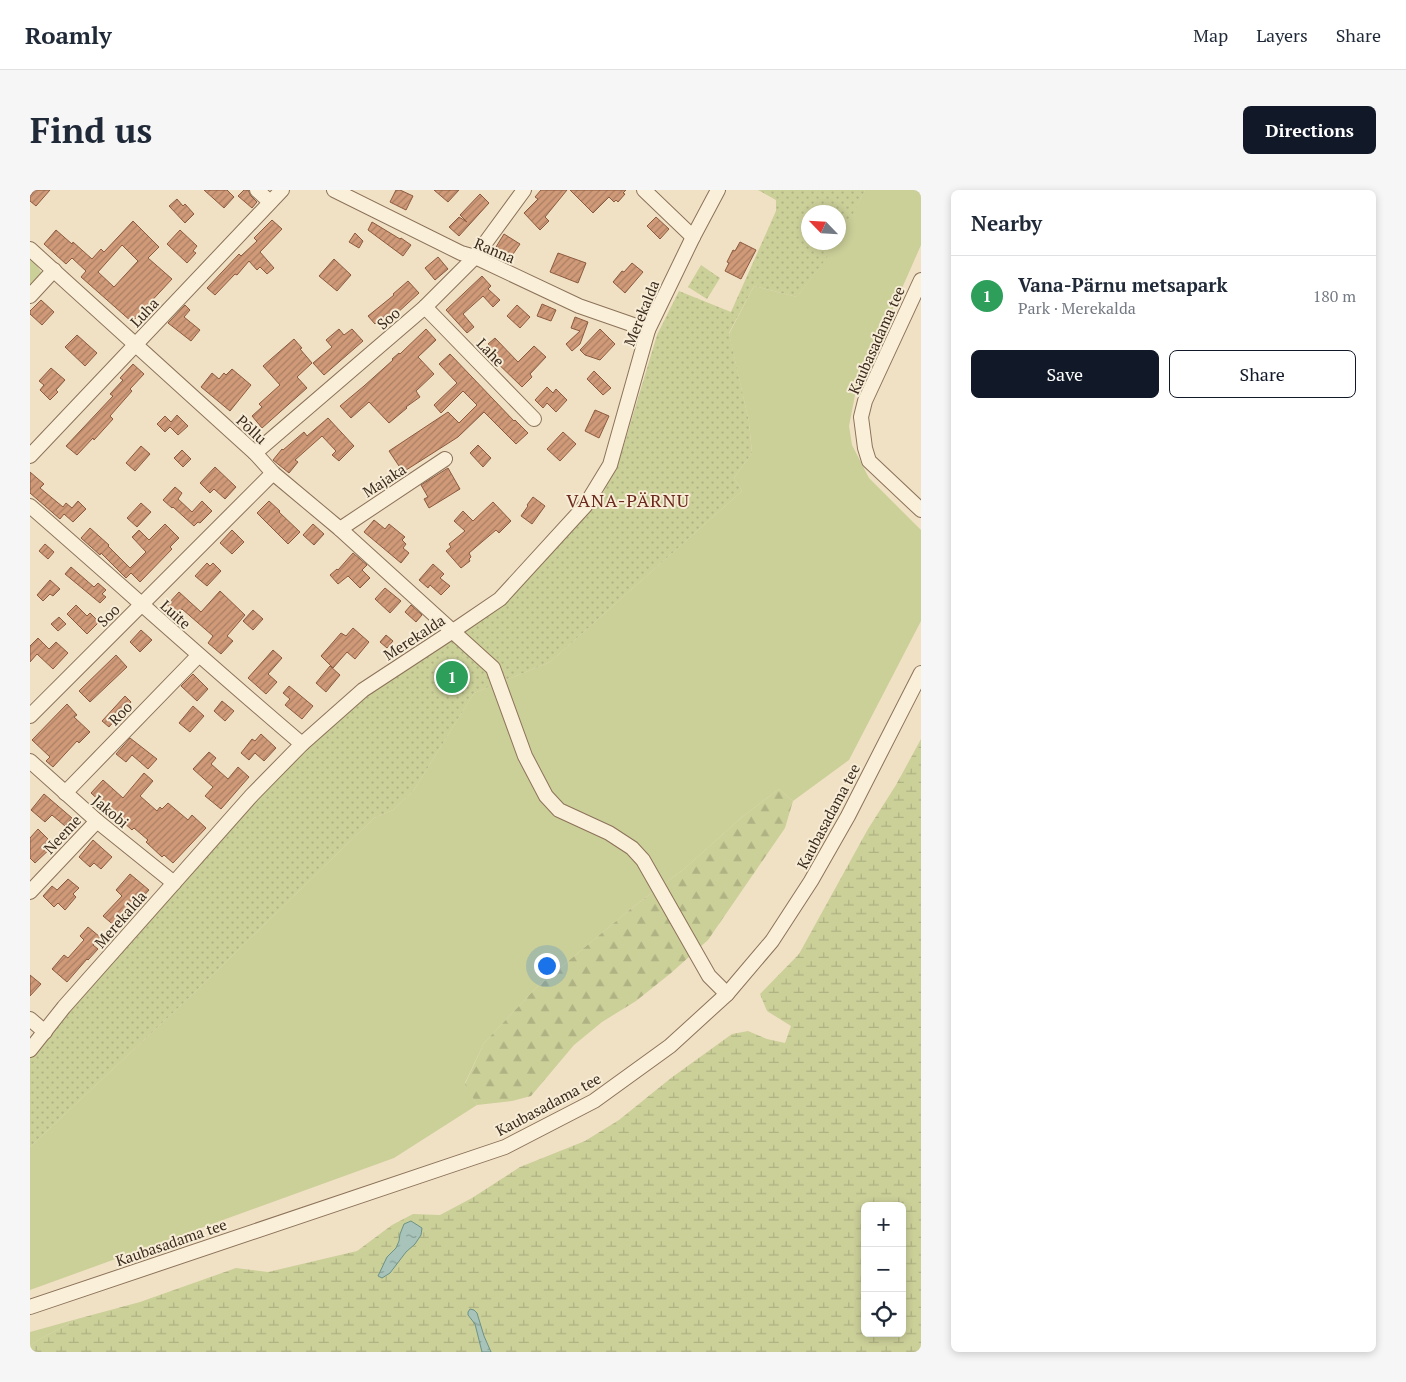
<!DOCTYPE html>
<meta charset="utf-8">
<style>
body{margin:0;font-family:"PT Serif",serif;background:#f6f6f7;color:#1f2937}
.controls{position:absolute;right:15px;bottom:15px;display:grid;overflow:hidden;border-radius:8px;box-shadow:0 2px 8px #0003}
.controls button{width:45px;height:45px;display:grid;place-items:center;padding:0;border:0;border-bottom:1px solid #e0e1e3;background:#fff;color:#1f2937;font:25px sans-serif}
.compass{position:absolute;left:771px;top:15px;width:45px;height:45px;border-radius:50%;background:#fff;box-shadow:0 2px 8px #0003;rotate:295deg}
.you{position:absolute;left:516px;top:775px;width:18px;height:18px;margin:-12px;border:4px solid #fff;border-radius:50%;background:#1a73e8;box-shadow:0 0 0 8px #1a73e833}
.badge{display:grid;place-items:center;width:32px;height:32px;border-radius:50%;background:#111827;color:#fff;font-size:16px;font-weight:700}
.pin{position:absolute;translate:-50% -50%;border:2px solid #fff;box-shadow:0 1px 5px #0006}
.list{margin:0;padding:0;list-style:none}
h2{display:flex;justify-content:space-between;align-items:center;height:65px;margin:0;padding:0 20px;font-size:21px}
h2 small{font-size:16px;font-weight:400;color:#747a83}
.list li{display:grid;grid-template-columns:32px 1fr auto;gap:15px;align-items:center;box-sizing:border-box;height:80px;padding:0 20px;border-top:1px solid #e0e1e3}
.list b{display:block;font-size:19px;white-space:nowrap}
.list p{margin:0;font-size:16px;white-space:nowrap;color:#747a83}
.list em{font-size:16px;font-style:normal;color:#747a83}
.actions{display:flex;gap:10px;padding:15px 20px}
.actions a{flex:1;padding:11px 0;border:1px solid #111827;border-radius:8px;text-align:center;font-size:18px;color:#111827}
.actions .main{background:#111827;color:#fff}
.icon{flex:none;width:28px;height:28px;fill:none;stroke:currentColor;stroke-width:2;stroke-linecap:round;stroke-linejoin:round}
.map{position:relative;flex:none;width:891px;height:1162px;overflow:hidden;border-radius:8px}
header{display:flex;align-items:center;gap:30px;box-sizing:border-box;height:70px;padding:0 25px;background:#fff;border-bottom:1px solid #e0e1e3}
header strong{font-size:24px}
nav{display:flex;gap:28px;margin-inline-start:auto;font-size:18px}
.intro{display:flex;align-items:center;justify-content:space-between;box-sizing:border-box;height:120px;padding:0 30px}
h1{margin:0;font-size:35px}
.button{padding:12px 22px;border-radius:8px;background:#111827;color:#fff;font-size:18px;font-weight:700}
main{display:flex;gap:30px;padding:0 30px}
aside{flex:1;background:#fff;border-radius:8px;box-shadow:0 2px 8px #0003}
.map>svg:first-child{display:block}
.grass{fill:#cbcf98}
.forest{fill:url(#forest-firs)}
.wetland{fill:url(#wetland-marsh);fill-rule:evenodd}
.park{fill:url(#park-dots)}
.water{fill:url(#water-ripples);stroke:#6c9287}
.building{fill:url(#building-hatch);stroke:#8c5a3e;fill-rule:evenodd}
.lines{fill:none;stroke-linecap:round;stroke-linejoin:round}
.street-casing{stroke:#8c725a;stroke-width:16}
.street{stroke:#faefd8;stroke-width:14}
.labels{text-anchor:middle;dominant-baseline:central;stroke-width:4;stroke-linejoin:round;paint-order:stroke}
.street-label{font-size:15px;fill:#3b2b1e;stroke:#f7ecd5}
.quarter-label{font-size:18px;letter-spacing:1px;fill:#6a291c;stroke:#f7ecd5}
</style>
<header>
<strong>Roamly</strong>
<nav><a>Map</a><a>Layers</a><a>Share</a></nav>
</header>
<div class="intro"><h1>Find us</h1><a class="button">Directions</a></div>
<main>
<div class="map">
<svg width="891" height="1162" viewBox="0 0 891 1162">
<defs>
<pattern id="forest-firs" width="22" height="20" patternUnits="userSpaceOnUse" patternTransform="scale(1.25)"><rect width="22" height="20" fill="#cbcf98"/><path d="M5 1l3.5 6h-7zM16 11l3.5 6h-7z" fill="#afb283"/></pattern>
<pattern id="wetland-marsh" width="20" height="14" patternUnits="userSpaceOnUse" patternTransform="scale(1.25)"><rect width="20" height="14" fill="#cbcf98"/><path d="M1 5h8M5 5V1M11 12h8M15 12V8" fill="none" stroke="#afb283"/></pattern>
<pattern id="park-dots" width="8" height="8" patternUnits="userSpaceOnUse" patternTransform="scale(1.25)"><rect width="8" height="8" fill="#cbcf98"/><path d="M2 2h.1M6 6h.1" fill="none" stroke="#afb283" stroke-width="1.8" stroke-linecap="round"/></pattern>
<pattern id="water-ripples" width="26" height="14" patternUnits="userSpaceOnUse" patternTransform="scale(1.25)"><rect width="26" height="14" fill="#a7c3ba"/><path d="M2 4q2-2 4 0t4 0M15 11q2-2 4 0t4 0" fill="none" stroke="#899f97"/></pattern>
<pattern id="building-hatch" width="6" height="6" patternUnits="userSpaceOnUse" patternTransform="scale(1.25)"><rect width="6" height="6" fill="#d09a79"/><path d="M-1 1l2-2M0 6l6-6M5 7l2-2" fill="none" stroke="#aa7e63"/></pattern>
</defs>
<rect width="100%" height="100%" fill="#f0e1c5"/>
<g class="grass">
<path d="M 835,0 L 891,0 L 891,55 L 825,205 L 819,236 L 822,255 L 839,288 L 891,340 L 891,431 L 819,570 L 763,611 L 749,599 L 712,627 L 654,679 L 603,717 L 506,798 L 454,853 L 435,893 L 447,915 L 364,968 L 0,1100 L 0,957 L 165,802 L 344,628 L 363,620 L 384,600 L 444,503 L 520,472 L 712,301 L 704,288 L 722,263 L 719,232 L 699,144 L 724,96 L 767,107 L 808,52 Z"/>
<path d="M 0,66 L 12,83 L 0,95 Z"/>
<path d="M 47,1129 L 10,1149 L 0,1156 L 0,1142 Z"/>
</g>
<path class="forest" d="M 749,599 L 763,611 L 755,638 L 678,750 L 641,783 L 606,811 L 572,832 L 544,855 L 501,906 L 482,911 L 447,915 L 435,894 L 454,853 L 506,798 L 603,717 L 654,679 L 712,627 Z"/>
<path class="wetland" d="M 891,549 L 891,1162 L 0,1162 L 0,1156 L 10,1149 L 47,1129 L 110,1112 L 206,1078 L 238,1082 L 327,1061 L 362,1035 L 383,1024 L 410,1025 L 442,1008 L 490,977 L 555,951 L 589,930 L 641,888 L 702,844 L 718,841 L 737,849 L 755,853 L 761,836 L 737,821 L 730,804 L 769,764 L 838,639 L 866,595 ZM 835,1016 L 872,1016 L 872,1143 L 835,1143 Z"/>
<g class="park">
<path d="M 728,0 L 835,0 L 809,52 L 808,22 L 778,22 L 778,52 L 808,53 L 767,107 L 724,96 L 699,143 L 719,232 L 722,263 L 704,288 L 712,301 L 520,472 L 444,503 L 384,600 L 363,620 L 344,628 L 165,802 L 0,957 L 0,866 L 149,694 L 265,568 L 337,501 L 480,407 L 570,310 L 593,258 L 627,145 L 649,101 L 701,122 L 746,21 L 746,10 Z"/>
<path d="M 671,75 L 690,88 L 677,109 L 658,97 Z"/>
</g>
<g class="water">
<path d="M 381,1031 L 392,1038 L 391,1045 L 385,1054 L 376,1062 L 360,1083 L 352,1088 L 348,1086 L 357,1067 L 366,1058 L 369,1051 L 370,1044 L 374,1034 Z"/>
<path d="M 440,1119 L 444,1120 L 447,1123 L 454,1146 L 461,1162 L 452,1162 L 445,1134 L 438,1125 L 438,1122 Z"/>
</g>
<g class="building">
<path d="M 5,0 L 20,0 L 6,16 L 0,11 L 0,6 Z"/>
<path d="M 174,0 L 197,0 L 204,7 L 194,18 Z"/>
<path d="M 214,0 L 218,0 L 221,6 L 227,12 L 222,18 L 208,6 Z"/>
<path d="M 366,0 L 370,0 L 383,6 L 376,20 L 360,12 Z"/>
<path d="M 404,0 L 429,0 L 418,12 Z"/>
<path d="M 511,0 L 537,0 L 515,27 L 519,31 L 510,40 L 494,23 L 508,9 L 505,7 Z"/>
<path d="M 540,0 L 596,0 L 593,3 L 595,4 L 588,12 L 586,10 L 584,12 L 579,7 L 563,23 Z"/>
<path d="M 450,4 L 459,13 L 429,46 L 419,37 L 429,27 L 437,32 L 430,25 Z"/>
<path d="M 147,9 L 153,16 L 155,14 L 164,24 L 155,33 L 139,16 Z"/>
<path d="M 626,27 L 639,39 L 630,49 L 617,36 Z"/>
<path d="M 242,30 L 252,39 L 230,62 L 244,78 L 237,84 L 230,77 L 227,80 L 219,71 L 207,85 L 205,84 L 185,105 L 177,98 L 209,64 L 211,66 L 227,51 L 224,48 Z"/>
<path d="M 103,31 L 129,57 L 118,68 L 142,89 L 102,132 L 51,87 L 56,81 L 42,68 L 36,74 L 14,54 L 26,40 L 42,54 L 43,52 L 62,69 L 71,59 L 74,62 ZM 92,55 L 108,71 L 84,97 L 68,82 Z"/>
<path d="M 342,32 L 370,49 L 371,48 L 381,55 L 373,66 L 338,40 Z"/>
<path d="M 150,40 L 167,56 L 163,61 L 166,63 L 157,73 L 137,54 Z"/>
<path d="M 325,43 L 333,51 L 329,58 L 319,52 Z"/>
<path d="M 474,44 L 490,54 L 481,67 L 466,57 Z"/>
<path d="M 710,52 L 726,60 L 711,89 L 695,81 L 699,73 L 697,72 L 703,60 L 705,61 Z"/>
<path d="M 528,63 L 556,73 L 548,93 L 520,82 Z"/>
<path d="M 408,67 L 418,79 L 405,90 L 395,78 Z"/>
<path d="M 304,69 L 321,85 L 307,101 L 289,86 Z"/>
<path d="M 602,73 L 613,82 L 595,103 L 583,92 L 592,81 L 594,82 Z"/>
<path d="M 452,86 L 461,96 L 458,99 L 470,110 L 463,117 L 453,106 L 433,124 L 444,137 L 437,143 L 416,120 Z"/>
<path d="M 378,91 L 389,103 L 354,135 L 349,130 L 345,134 L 338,126 L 364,105 L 363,104 Z"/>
<path d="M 11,110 L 24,122 L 12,135 L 0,124 L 0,121 Z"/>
<path d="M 512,114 L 526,120 L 521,131 L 507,126 Z"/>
<path d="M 155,115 L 160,120 L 154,127 L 170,140 L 161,151 L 138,133 Z"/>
<path d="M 487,115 L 500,127 L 490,138 L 477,126 Z"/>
<path d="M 545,127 L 558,132 L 550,154 L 542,161 L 536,154 L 550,141 L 541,138 Z"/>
<path d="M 309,139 L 314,145 L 322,139 L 333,151 L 294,185 L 283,173 L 302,157 L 296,150 Z"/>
<path d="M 396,139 L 406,150 L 388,167 L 404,184 L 386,201 L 390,207 L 376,217 L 377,218 L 359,233 L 339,212 L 321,228 L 310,216 L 334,196 L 363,170 L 362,169 L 369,163 L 370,164 Z"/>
<path d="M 570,139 L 585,154 L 570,170 L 555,165 L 550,160 Z"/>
<path d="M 47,145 L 67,163 L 55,176 L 35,157 Z"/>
<path d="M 465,148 L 488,172 L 504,156 L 516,167 L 500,184 L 502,187 L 492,197 L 458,164 L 463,159 L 458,154 Z"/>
<path d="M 264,149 L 272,158 L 270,159 L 282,173 L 267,187 L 277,198 L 232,238 L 222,226 L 232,217 L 229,214 L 250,195 L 233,176 Z"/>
<path d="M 420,164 L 484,231 L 485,230 L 498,243 L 486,254 L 454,222 L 428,247 L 373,282 L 359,261 L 418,222 L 429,233 L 447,215 L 433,201 L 411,223 L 404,215 L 427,193 L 409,174 Z"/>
<path d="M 103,174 L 114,184 L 100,199 L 102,201 L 80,226 L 83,229 L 64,250 L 63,248 L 47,265 L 36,256 L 83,206 L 80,204 L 93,190 L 90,188 Z"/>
<path d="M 21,178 L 35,190 L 26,200 L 28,202 L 20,210 L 10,200 L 14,195 L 9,191 Z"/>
<path d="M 202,179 L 221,195 L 200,221 L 171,197 L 182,183 L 189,189 L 194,183 L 196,185 Z"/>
<path d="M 564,181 L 581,198 L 573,205 L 557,189 Z"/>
<path d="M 517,197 L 523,203 L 526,199 L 537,210 L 526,222 L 517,213 L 513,218 L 505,210 Z"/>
<path d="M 565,220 L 579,226 L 569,248 L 555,241 Z"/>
<path d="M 147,225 L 158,236 L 148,245 L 140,237 L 135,242 L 127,234 L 135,226 L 141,232 Z"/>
<path d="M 298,228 L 324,256 L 309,271 L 302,265 L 306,261 L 292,246 L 265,270 L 268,272 L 259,283 L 243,270 L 252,259 L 253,260 L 274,242 L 277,246 Z"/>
<path d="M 533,242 L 546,254 L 530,271 L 517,259 Z"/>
<path d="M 448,255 L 461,268 L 453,277 L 440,263 Z"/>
<path d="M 111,256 L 120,264 L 105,281 L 96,273 Z"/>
<path d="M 152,260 L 161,269 L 153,277 L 144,268 Z"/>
<path d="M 185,277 L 206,297 L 195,309 L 184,299 L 180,303 L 170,293 Z"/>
<path d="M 418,278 L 430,299 L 399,318 L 394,309 L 398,307 L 391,295 Z"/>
<path d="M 0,282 L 14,294 L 10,298 L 33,317 L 36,313 L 42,318 L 48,311 L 56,319 L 43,332 L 34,324 L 30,329 L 0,303 Z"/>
<path d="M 145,297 L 152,303 L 148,309 L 162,322 L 172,311 L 182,321 L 170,333 L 168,332 L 164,336 L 143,317 L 142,318 L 133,310 Z"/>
<path d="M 503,307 L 515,316 L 502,334 L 491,326 L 498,316 L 497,315 Z"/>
<path d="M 239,311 L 250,321 L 249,322 L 270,342 L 258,354 L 227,323 Z"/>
<path d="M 463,312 L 481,331 L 469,343 L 466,340 L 439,363 L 441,367 L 439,369 L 440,371 L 431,378 L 416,361 L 421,357 L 419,354 L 435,341 L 424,331 L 433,321 L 443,331 Z"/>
<path d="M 111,313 L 121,322 L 107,337 L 97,328 Z"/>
<path d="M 344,330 L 355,339 L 359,334 L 375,347 L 372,350 L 376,354 L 373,358 L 379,363 L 371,373 L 334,342 Z"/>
<path d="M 135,334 L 149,348 L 140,357 L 142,359 L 110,392 L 101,383 L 96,388 L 71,363 L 70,365 L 51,348 L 60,338 L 79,355 L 78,356 L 100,378 L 116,362 L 102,347 L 109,340 L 119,350 Z"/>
<path d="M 283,334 L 294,344 L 284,355 L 273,345 Z"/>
<path d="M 202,340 L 214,352 L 202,364 L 190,353 Z"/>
<path d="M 15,354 L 24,362 L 18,369 L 9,361 Z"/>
<path d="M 323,363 L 337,375 L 332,380 L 340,388 L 330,398 L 318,386 L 308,394 L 300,385 L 307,379 L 308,380 Z"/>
<path d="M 177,373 L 180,376 L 183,373 L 191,381 L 177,396 L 165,386 Z"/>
<path d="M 403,374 L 414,384 L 410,388 L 420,396 L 411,405 L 400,395 L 398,398 L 389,390 Z"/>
<path d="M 41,377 L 64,397 L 68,393 L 76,400 L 72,404 L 76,407 L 70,413 L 35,384 Z"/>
<path d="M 20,390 L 30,399 L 23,406 L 20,404 L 13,411 L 7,405 Z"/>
<path d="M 355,398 L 371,411 L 360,423 L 345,409 Z"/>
<path d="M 190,401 L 215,425 L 197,446 L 203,451 L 191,464 L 178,453 L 183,446 L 152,419 L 147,424 L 137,415 L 149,402 L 171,422 Z"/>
<path d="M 46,415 L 57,426 L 60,423 L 69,432 L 57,444 L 37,424 Z"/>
<path d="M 381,415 L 392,425 L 386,432 L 375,422 Z"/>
<path d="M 223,420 L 233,429 L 223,440 L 213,431 Z"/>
<path d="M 29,427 L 36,434 L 28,441 L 21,434 Z"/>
<path d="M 323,438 L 339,452 L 325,469 L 317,462 L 303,478 L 291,466 L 311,443 L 316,446 Z"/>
<path d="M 111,440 L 122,450 L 110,462 L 100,452 Z"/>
<path d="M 356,445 L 363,451 L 357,458 L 350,452 Z"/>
<path d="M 8,448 L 19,459 L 26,452 L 38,463 L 23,479 L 7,464 L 0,472 L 0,456 Z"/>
<path d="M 243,460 L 252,468 L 238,484 L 247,492 L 236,504 L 218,488 Z"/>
<path d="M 86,465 L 97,477 L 60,512 L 49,501 Z"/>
<path d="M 300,476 L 310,485 L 296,502 L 286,493 Z"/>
<path d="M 163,484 L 178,499 L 167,511 L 151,496 Z"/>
<path d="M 259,496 L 283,516 L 272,529 L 255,515 L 260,509 L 253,503 Z"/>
<path d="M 95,506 L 101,512 L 79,537 L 72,531 Z"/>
<path d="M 192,511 L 204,521 L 195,531 L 184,521 Z"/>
<path d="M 37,514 L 47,525 L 44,527 L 60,542 L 49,553 L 47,551 L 23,577 L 16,571 L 20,567 L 2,550 Z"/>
<path d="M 163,516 L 174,526 L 160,542 L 149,533 Z"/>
<path d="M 231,544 L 246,558 L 234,571 L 225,563 L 219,570 L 211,563 L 222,549 L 225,551 Z"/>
<path d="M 100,548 L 127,569 L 118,579 L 102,565 L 96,572 L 86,564 Z"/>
<path d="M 179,562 L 186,568 L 181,574 L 198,589 L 208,577 L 219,587 L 191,619 L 175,606 L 183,597 L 163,579 Z"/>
<path d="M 114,583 L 123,591 L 110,606 L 127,621 L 130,617 L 132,619 L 138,613 L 158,630 L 162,625 L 176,638 L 143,673 L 134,665 L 132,667 L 116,652 L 118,650 L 104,638 L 102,640 L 61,603 L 73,590 L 93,608 Z"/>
<path d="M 14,604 L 42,628 L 35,636 L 22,625 L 15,632 L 1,620 Z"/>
<path d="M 8,639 L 24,655 L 5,673 L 0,668 L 0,648 Z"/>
<path d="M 63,650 L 82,667 L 71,679 L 64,673 L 60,677 L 49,667 Z"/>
<path d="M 100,684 L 119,700 L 86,737 L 73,726 L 92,706 L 86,700 Z"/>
<path d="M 38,689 L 49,698 L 43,704 L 46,707 L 35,720 L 28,713 L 24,717 L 13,706 L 22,696 L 27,700 Z"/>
<path d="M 58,737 L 70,747 L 63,755 L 68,759 L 58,770 L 57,769 L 37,792 L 22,779 L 34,765 L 38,768 L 54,750 L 50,746 Z"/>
<path d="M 0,785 L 11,794 L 0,806 Z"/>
</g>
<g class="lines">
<g class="street-casing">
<g id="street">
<path d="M 227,0 L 240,12"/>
<path d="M 304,0 L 431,63 L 445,67 L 549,116 L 618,140"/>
<path d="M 614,0 L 663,47"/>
<path d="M 0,59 L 225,263 L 243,283 L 310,339 L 463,478 L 495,566 L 516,606 L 529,620 L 579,643 L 602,658 L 613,670 L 679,786 L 697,804"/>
<path d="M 891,90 L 835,211 L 831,227 L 835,258 L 839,271 L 891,320"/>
<path d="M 0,106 L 24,80"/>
<path d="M 395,117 L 504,229"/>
<path d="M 225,263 L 395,117 L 445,67 L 494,0"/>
<path d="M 0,266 L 252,0"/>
<path d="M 0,316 C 91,395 180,476 272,554"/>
<path d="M 310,339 L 415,269"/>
<path d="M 0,526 L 243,283"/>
<path d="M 0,571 L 67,631 L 144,693"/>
<path d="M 35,603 L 168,466"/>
<path d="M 0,702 L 67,631"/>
<path d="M 0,829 L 15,842"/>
<path d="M 0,860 L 34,817 L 222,605 L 272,554 L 333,500 L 423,441 L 470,409 L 555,316 L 580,275 L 618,140 L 663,47 L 688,0"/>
<path d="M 0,1117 L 475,957 L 564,911 L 640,856 L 697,804 L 742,751 L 781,691 L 818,626 L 891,483"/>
</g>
</g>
<use href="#street" class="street"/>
</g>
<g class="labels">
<g class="street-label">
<text transform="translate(465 60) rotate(23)">Ranna</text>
<text transform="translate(114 122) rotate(-47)">Luha</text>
<text transform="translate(611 123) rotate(-68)">Merekalda</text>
<text transform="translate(358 128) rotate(-41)">Soo</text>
<text transform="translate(846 150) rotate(-66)">Kaubasadama tee</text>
<text transform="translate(461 162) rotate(46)">Lahe</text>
<text transform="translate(222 239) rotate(43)">Põllu</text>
<text transform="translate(354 290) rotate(-33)">Majaka</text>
<text transform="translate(146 424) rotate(42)">Luite</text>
<text transform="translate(78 425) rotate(-45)">Soo</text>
<text transform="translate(384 447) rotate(-33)">Merekalda</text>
<text transform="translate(90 523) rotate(-46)">Roo</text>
<text transform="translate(81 621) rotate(40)">Jakobi</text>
<text transform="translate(798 626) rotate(-62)">Kaubasadama tee</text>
<text transform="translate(32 644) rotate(-47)">Neeme</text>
<text transform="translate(90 729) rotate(-49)">Merekalda</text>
<text transform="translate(518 914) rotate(-28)">Kaubasadama tee</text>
<text transform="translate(141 1052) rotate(-19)">Kaubasadama tee</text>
</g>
<g class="quarter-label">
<text x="598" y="310">VANA-PÄRNU</text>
</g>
</g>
</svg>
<div class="controls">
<button>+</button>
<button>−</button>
<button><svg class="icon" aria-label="locate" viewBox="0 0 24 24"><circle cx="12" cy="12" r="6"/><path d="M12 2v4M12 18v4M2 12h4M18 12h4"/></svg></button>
</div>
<svg class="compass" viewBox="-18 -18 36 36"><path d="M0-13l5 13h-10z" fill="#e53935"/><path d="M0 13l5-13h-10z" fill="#747a83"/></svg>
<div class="you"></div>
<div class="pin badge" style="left:422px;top:487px;background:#2e9e5b">1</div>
</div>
<aside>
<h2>Nearby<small></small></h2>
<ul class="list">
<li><span class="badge" style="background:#2e9e5b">1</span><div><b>Vana-Pärnu metsapark</b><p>Park · Merekalda</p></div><em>180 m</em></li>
</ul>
<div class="actions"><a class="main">Save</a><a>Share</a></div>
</aside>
</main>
